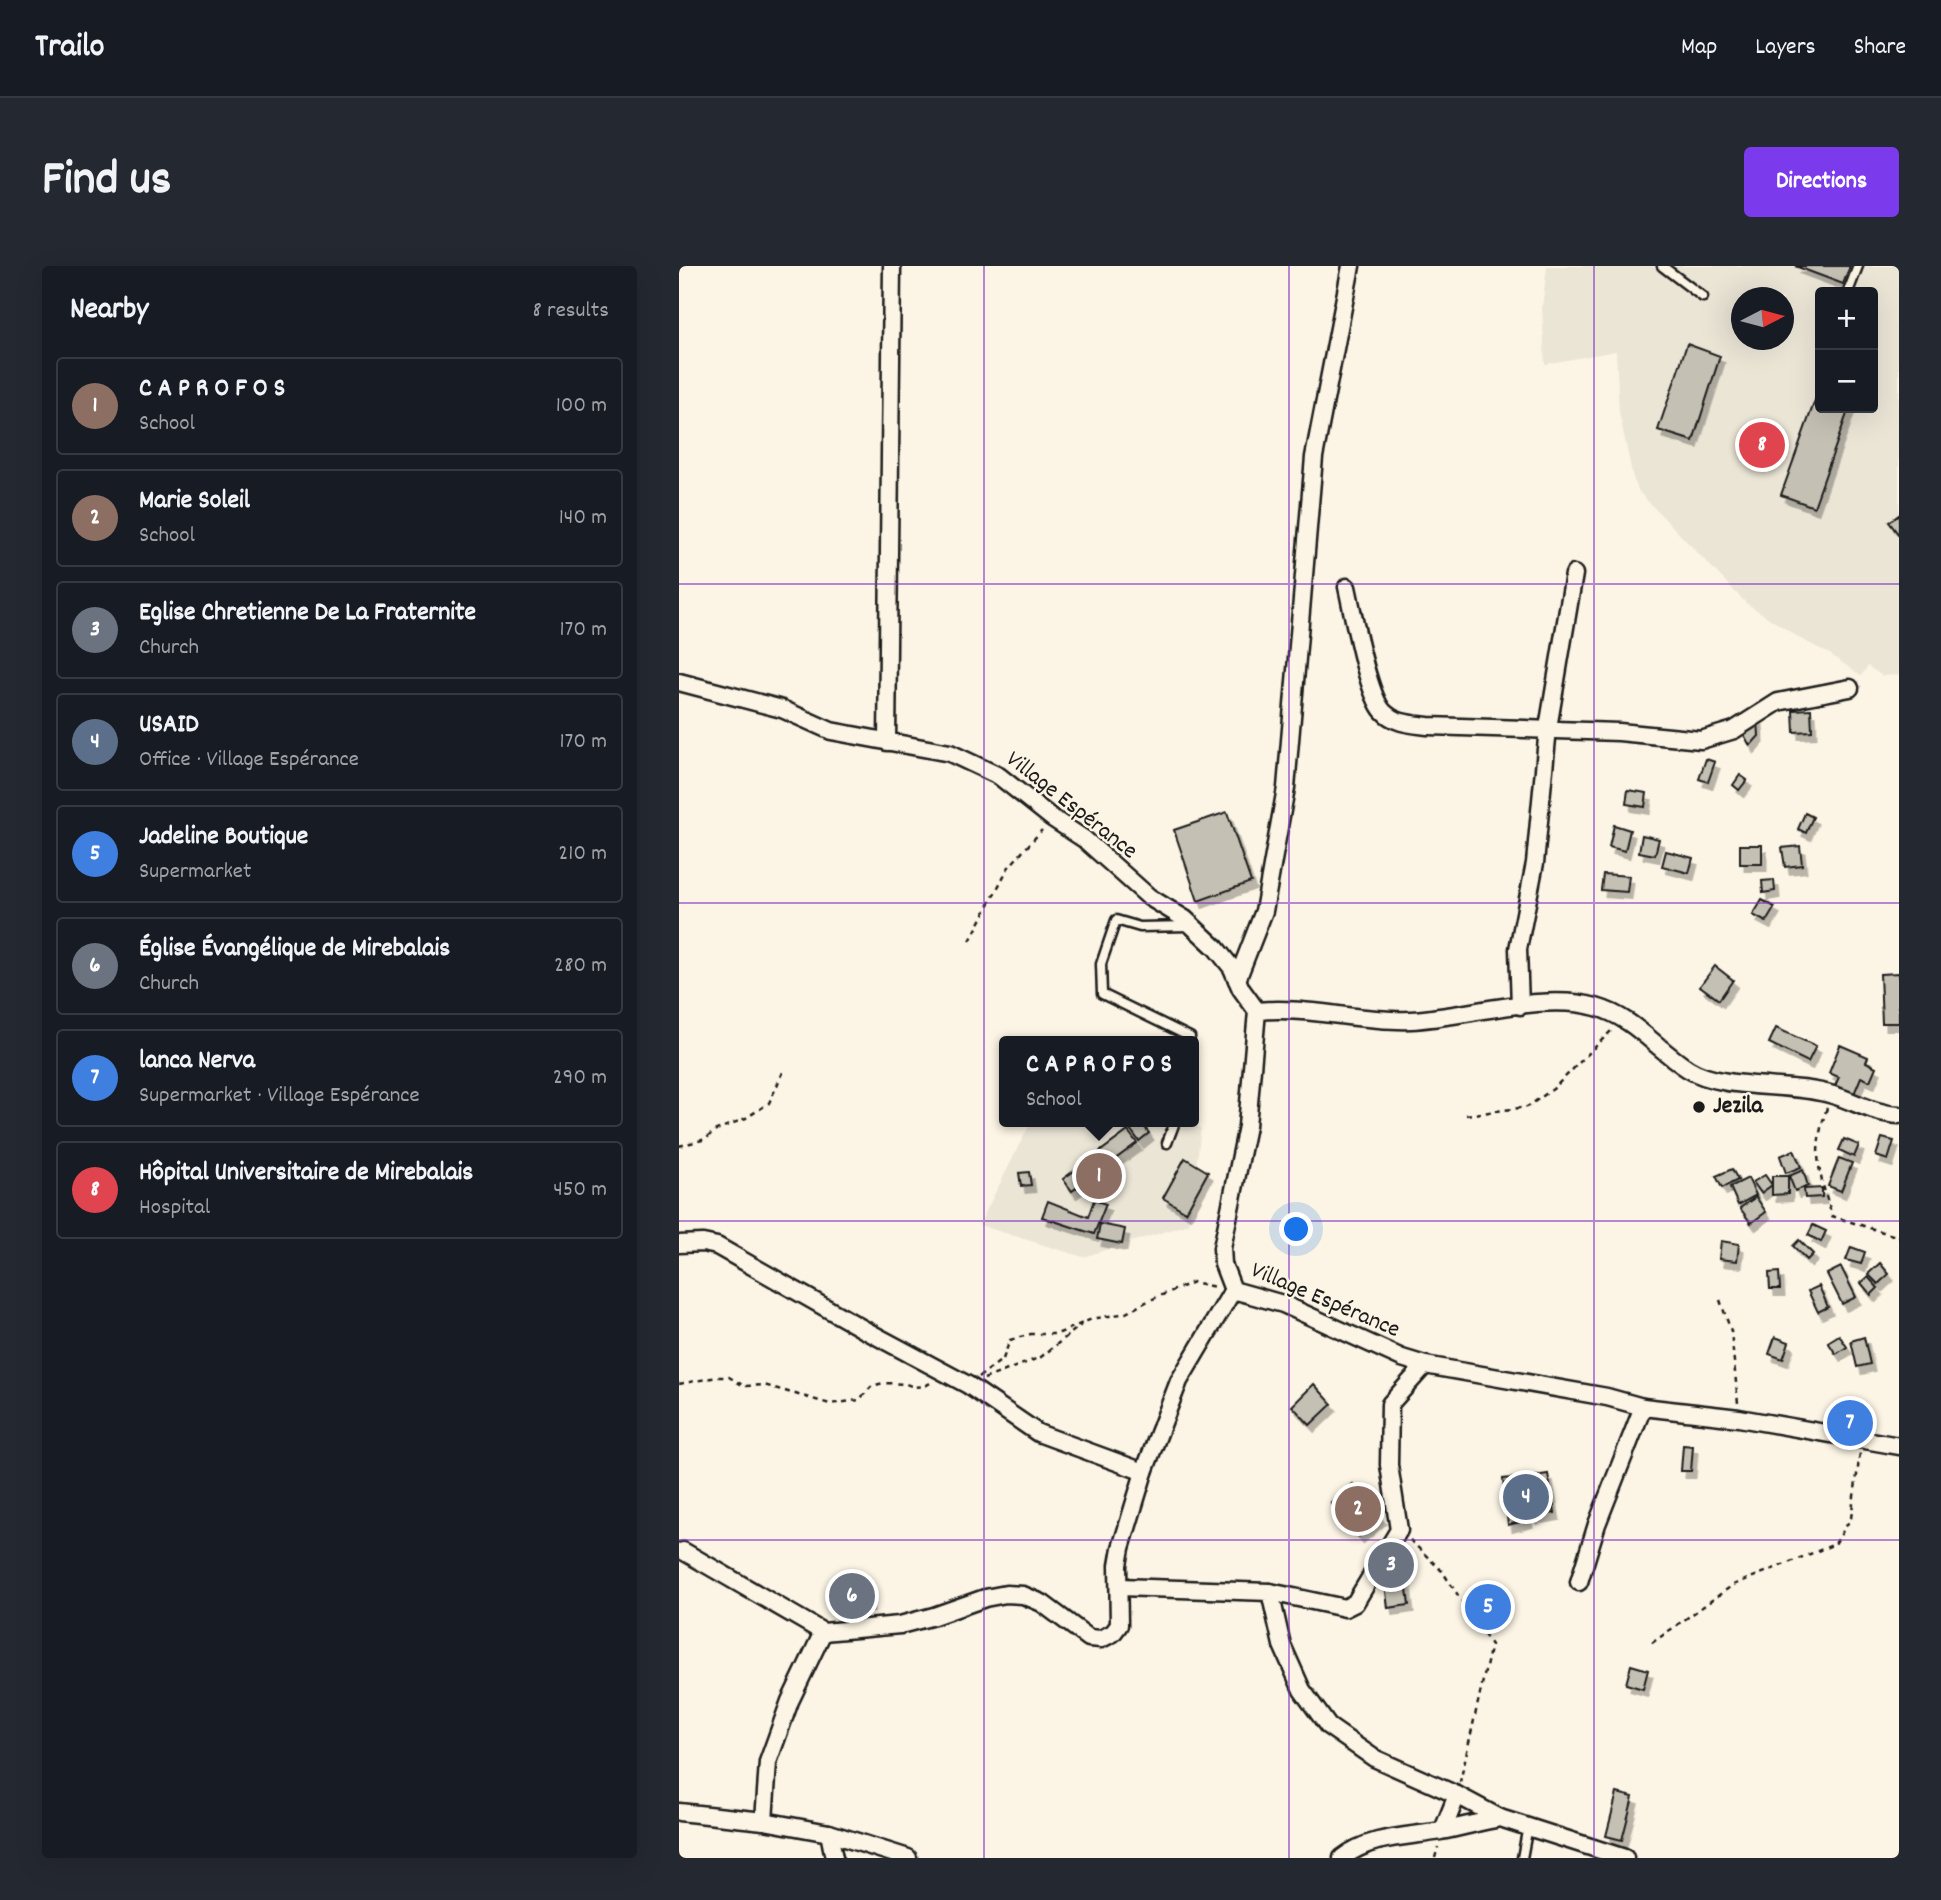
<!DOCTYPE html>
<meta charset="utf-8">
<style>
body{margin:0;font-family:Dekko,sans-serif;background:#242831;color:#f1f3f6}
.controls{position:absolute;right:21px;top:21px;display:grid;overflow:hidden;border-radius:7px;box-shadow:0 7px 28px #0002}
.controls button{width:63px;height:63px;display:grid;place-items:center;padding:0;border:0;border-bottom:2px solid #363941;background:#171b24;color:#f1f3f6;font:35px sans-serif}
.compass{position:absolute;left:1052px;top:21px;width:63px;height:63px;border-radius:50%;background:#171b24;box-shadow:0 7px 28px #0002;rotate:84deg}
.you{position:absolute;left:618px;top:964px;width:24px;height:24px;margin:-18px;border:5px solid #fff;border-radius:50%;background:#1a73e8;box-shadow:0 0 0 10px #1a73e833}
.badge{display:grid;place-items:center;width:46px;height:46px;border-radius:50%;background:#7c3aed;color:#fff;font-size:23px;font-weight:700}
.pin{position:absolute;translate:-50% -50%;border:4px solid #fff;box-shadow:0 2px 7px #0006}
.popup{position:absolute;left:320px;top:770px;width:200px;height:91px;box-sizing:border-box;display:grid;place-content:center;border-radius:7px;background:#171b24;filter:drop-shadow(0 2px 5px #0005);font-size:23px;white-space:nowrap;color:#9ea1a6}
.popup b{font-size:26px;color:#f1f3f6}
.popup::after{content:'';position:absolute;left:50%;top:100%;margin-left:-14px;border:14px solid transparent;border-top-color:#171b24}
.list{margin:0;padding:0;list-style:none}
h2{display:flex;justify-content:space-between;align-items:center;height:91px;margin:0;padding:0 28px;font-size:30px}
h2 small{font-size:23px;font-weight:400;color:#9ea1a6}
.list li{display:grid;grid-template-columns:46px 1fr auto;gap:21px;align-items:center;box-sizing:border-box;height:98px;margin:0 14px 14px;padding:0 14px;border:2px solid #363941;border-radius:7px}
.list b{display:block;font-size:26px;white-space:nowrap}
.list p{margin:0;font-size:23px;white-space:nowrap;color:#9ea1a6}
.list em{font-size:23px;font-style:normal;color:#9ea1a6}
.map{position:relative;flex:none;width:1220px;height:1592px;overflow:hidden;border-radius:7px}
header{display:flex;align-items:center;gap:42px;box-sizing:border-box;height:98px;padding:0 35px;background:#171b24;border-bottom:2px solid #363941}
header strong{font-size:33px}
nav{display:flex;gap:38px;margin-inline-start:auto;font-size:24px}
.intro{display:flex;align-items:center;justify-content:space-between;box-sizing:border-box;height:168px;padding:0 42px}
h1{margin:0;font-size:49px}
.button{padding:18px 32px;border-radius:7px;background:#7c3aed;color:#fff;font-size:24px;font-weight:700}
main{display:flex;gap:42px;padding:0 42px}
aside{flex:1;background:#171b24;border-radius:7px;box-shadow:0 7px 28px #0002}
.map>svg:first-child{display:block}
.built{fill:#ebe5d6;fill-rule:evenodd}
.building{fill:#c4c0b3;stroke:#1c1c1c;stroke-width:2;filter:url(#shadow)}
.lines{fill:none;stroke-linecap:round;stroke-linejoin:round}
.lane-casing{stroke:#1c1c1c;stroke-width:13}
.street-casing{stroke:#1c1c1c;stroke-width:21}
.path{stroke:#1c1c1c;stroke-width:2.5;stroke-dasharray:5 5;stroke-linecap:butt}
.lane{stroke:#fcf5e5;stroke-width:8}
.street{stroke:#fcf5e5;stroke-width:16}
.grid{fill:none;stroke:#7b2cbf;stroke-width:2;stroke-opacity:0.55}
.poi-dot{fill:#1c1c1c;stroke:#fcf5e5;stroke-width:2.5}
.labels{text-anchor:middle;dominant-baseline:central;stroke-width:5;stroke-linejoin:round;paint-order:stroke}
.street-label{font-size:24px;fill:#1c1c1c;stroke:#fcf5e5}
.poi-label{font-size:24px;font-weight:bold;fill:#1c1c1c;stroke:#fcf5e5;text-anchor:start}
</style>
<header>
<strong>Trailo</strong>
<nav><a>Map</a><a>Layers</a><a>Share</a></nav>
</header>
<div class="intro"><h1>Find us</h1><a class="button">Directions</a></div>
<main>
<aside>
<h2>Nearby<small>8 results</small></h2>
<ul class="list">
<li><span class="badge" style="background:#8d6e63">1</span><div><b>C A P R O F O S</b><p>School</p></div><em>100 m</em></li>
<li><span class="badge" style="background:#8d6e63">2</span><div><b>Marie Soleil</b><p>School</p></div><em>140 m</em></li>
<li><span class="badge" style="background:#6b7280">3</span><div><b>Eglise Chretienne De La Fraternite</b><p>Church</p></div><em>170 m</em></li>
<li><span class="badge" style="background:#5c6f8a">4</span><div><b>USAID</b><p>Office · Village Espérance</p></div><em>170 m</em></li>
<li><span class="badge" style="background:#3f7fe0">5</span><div><b>Jadeline Boutique</b><p>Supermarket</p></div><em>210 m</em></li>
<li><span class="badge" style="background:#6b7280">6</span><div><b>Église Évangélique de Mirebalais</b><p>Church</p></div><em>280 m</em></li>
<li><span class="badge" style="background:#3f7fe0">7</span><div><b>lanca Nerva</b><p>Supermarket · Village Espérance</p></div><em>290 m</em></li>
<li><span class="badge" style="background:#e0444e">8</span><div><b>Hôpital Universitaire de Mirebalais</b><p>Hospital</p></div><em>450 m</em></li>
</ul>
</aside>
<div class="map">
<svg width="1220" height="1592" viewBox="0 0 1220 1592">
<defs>
<filter id="shadow"><feDropShadow dx="4.5" dy="7" stdDeviation="0" flood-color="#0004"/></filter>
</defs>
<rect width="100%" height="100%" fill="#fcf5e5"/>
<filter id="ink" filterUnits="userSpaceOnUse"><feTurbulence type="fractalNoise" baseFrequency=".0143" numOctaves="2"/><feDisplacementMap in="SourceGraphic" scale="14" xChannelSelector="R" yChannelSelector="G"/><feConvolveMatrix kernelMatrix="1 2 1 2 8 2 1 2 1" color-interpolation-filters="sRGB"/></filter>
<g filter="url(#ink)">
<g class="built">
<path d="M 868,0 L 1220,0 L 1220,409 L 1203,410 L 1189,400 L 1182,410 L 1151,388 L 1122,373 L 1067,337 L 960,226 L 954,212 L 940,146 L 937,85 L 866,98 L 863,42 ZM 1141,26 L 1194,26 L 1194,142 L 1141,142 ZM 1062,32 L 1104,32 L 1104,74 L 1062,74 Z"/>
<path d="M 352,856 L 510,856 L 522,862 L 510,958 L 404,991 L 300,959 Z"/>
</g>
<g class="building">
<path d="M 1116,0 L 1171,0 L 1164,18 Z"/>
<path d="M 1008,78 L 1041,90 L 1014,175 L 979,164 Z"/>
<path d="M 1139,126 L 1141,127 L 1141,142 L 1170,142 L 1135,241 L 1102,229 Z"/>
<path d="M 1220,249 L 1220,269 L 1210,256 Z"/>
<path d="M 1132,443 L 1133,465 L 1115,466 L 1114,444 Z"/>
<path d="M 1079,453 L 1080,470 L 1071,480 L 1062,463 Z"/>
<path d="M 1027,493 L 1036,496 L 1029,516 L 1020,513 Z"/>
<path d="M 1061,509 L 1068,514 L 1060,524 L 1054,519 Z"/>
<path d="M 949,524 L 968,527 L 966,541 L 947,538 Z"/>
<path d="M 548,546 L 572,616 L 519,635 L 495,564 Z"/>
<path d="M 1126,547 L 1134,551 L 1127,567 L 1119,563 Z"/>
<path d="M 935,559 L 951,564 L 946,585 L 930,581 Z"/>
<path d="M 963,569 L 980,573 L 976,589 L 960,586 Z"/>
<rect x="1061" y="579" width="22" height="19"/>
<path d="M 1121,580 L 1123,599 L 1106,601 L 1103,582 Z"/>
<path d="M 987,585 L 1014,592 L 1010,607 L 983,600 Z"/>
<path d="M 924,608 L 950,610 L 948,626 L 922,624 Z"/>
<path d="M 1095,614 L 1096,625 L 1084,627 L 1083,615 Z"/>
<path d="M 1083,634 L 1096,641 L 1087,656 L 1074,649 Z"/>
<path d="M 1036,700 L 1054,714 L 1040,734 L 1021,720 Z"/>
<path d="M 1220,707 L 1220,757 L 1203,757 L 1201,708 Z"/>
<path d="M 1097,762 L 1137,780 L 1129,796 L 1090,777 Z"/>
<path d="M 1161,779 L 1189,791 L 1187,796 L 1197,801 L 1191,815 L 1182,811 L 1175,828 L 1156,820 L 1160,811 L 1150,807 Z"/>
<path d="M 462,856 L 470,867 L 460,875 L 451,863 Z"/>
<path d="M 449,865 L 458,877 L 393,925 L 384,913 Z"/>
<path d="M 1203,872 L 1215,875 L 1209,894 L 1197,890 Z"/>
<path d="M 1165,873 L 1180,879 L 1175,891 L 1160,884 Z"/>
<path d="M 1115,884 L 1122,901 L 1107,907 L 1101,890 Z"/>
<path d="M 506,892 L 529,906 L 507,946 L 484,932 Z"/>
<path d="M 1160,892 L 1173,897 L 1162,925 L 1149,920 Z"/>
<path d="M 1053,903 L 1059,914 L 1043,922 L 1037,910 Z"/>
<path d="M 1124,904 L 1129,920 L 1116,925 L 1110,910 Z"/>
<path d="M 350,906 L 352,919 L 342,920 L 340,907 Z"/>
<path d="M 1086,909 L 1093,919 L 1082,927 L 1074,916 Z"/>
<path d="M 1093,910 L 1109,910 L 1109,928 L 1093,929 Z"/>
<path d="M 1069,912 L 1077,929 L 1059,939 L 1051,921 Z"/>
<path d="M 1143,922 L 1143,931 L 1126,932 L 1125,923 Z"/>
<path d="M 1077,931 L 1087,946 L 1072,957 L 1061,942 Z"/>
<path d="M 415,934 L 427,938 L 415,968 L 363,951 L 369,935 L 409,951 Z"/>
<path d="M 421,958 L 446,963 L 443,978 L 418,973 Z"/>
<path d="M 1134,959 L 1147,965 L 1142,976 L 1129,969 Z"/>
<path d="M 1120,974 L 1134,988 L 1128,994 L 1114,980 Z"/>
<path d="M 1042,975 L 1060,978 L 1058,995 L 1040,993 Z"/>
<path d="M 1172,981 L 1186,986 L 1182,998 L 1167,994 Z"/>
<path d="M 1201,997 L 1210,1008 L 1199,1018 L 1189,1008 Z"/>
<path d="M 1162,1001 L 1177,1031 L 1163,1038 L 1148,1008 Z"/>
<path d="M 1100,1006 L 1101,1023 L 1091,1023 L 1090,1007 Z"/>
<path d="M 1189,1011 L 1199,1022 L 1192,1029 L 1182,1017 Z"/>
<path d="M 1140,1020 L 1149,1041 L 1139,1046 L 1129,1025 Z"/>
<path d="M 1160,1069 L 1168,1081 L 1157,1088 L 1149,1076 Z"/>
<path d="M 1096,1071 L 1110,1076 L 1104,1093 L 1090,1088 Z"/>
<path d="M 1185,1071 L 1191,1098 L 1178,1101 L 1172,1075 Z"/>
<path d="M 635,1118 L 653,1138 L 631,1159 L 613,1140 Z"/>
<path d="M 1004,1179 L 1014,1180 L 1012,1205 L 1002,1205 Z"/>
<path d="M 869,1208 L 876,1247 L 853,1251 L 849,1211 Z"/>
<path d="M 844,1211 L 849,1254 L 829,1259 L 824,1213 Z"/>
<path d="M 674,1218 L 702,1251 L 680,1270 L 652,1237 Z"/>
<path d="M 724,1291 L 730,1339 L 709,1342 L 703,1293 Z"/>
<path d="M 153,1318 L 189,1318 L 190,1339 L 154,1340 Z"/>
<path d="M 809,1327 L 820,1338 L 807,1352 L 796,1339 Z"/>
<path d="M 952,1399 L 969,1404 L 964,1423 L 947,1418 Z"/>
<path d="M 938,1527 L 954,1531 L 943,1574 L 927,1570 Z"/>
</g>
<g class="lines">
<g class="lane-casing">
<g id="lane">
<path d="M 983,0 L 1024,31"/>
<path d="M 1169,26 L 1179,0"/>
<path d="M 510,775 L 511,771 L 423,728 L 422,698 L 437,654 L 461,661 L 511,660"/>
<path d="M 488,877 L 496,856"/>
<path d="M 843,1592 L 849,1560"/>
</g>
</g>
<g class="street-casing">
<g id="street">
<path d="M 668,321 C 674,347 688,427 704,445 C 716,458 733,458 749,460 L 940,466 L 1022,474 L 1055,464 L 1099,436 L 1171,422"/>
<path d="M 0,416 L 103,443 L 152,465 L 271,487 L 320,510 L 373,552 L 405,573 L 470,631 L 506,653 L 537,682 L 553,702 L 562,723 L 578,745 L 568,860 L 543,982 L 544,998 L 554,1024 L 604,1038 L 723,1092 L 746,1099 L 928,1131 L 964,1141 L 1060,1152 L 1220,1180"/>
<path d="M 208,476 L 213,0"/>
<path d="M 558,714 L 585,645 L 607,522 L 635,191 L 672,0"/>
<path d="M 841,740 L 839,683 L 856,597 L 869,462 L 895,308"/>
<path d="M 578,745 C 630,740 680,756 732,754 C 787,751 864,726 917,741 C 956,752 976,782 1009,803 C 1044,825 1112,816 1154,829 C 1177,836 1196,848 1220,849"/>
<path d="M 0,978 L 24,977 L 38,980 L 186,1064 L 289,1119 L 359,1167 L 465,1206"/>
<path d="M 4,1285 L 144,1366 L 221,1359 L 255,1350 L 306,1332 L 327,1328 L 344,1329 L 363,1337 L 410,1372 L 422,1373 L 434,1367 L 440,1359 L 439,1299 L 442,1282 L 465,1206 L 500,1115 L 554,1024"/>
<path d="M 900,1316 L 918,1258 L 964,1141"/>
<path d="M 440,1321 L 591,1326 L 603,1379 L 623,1424 L 649,1460 L 695,1492 L 778,1529 L 821,1552 L 946,1592"/>
<path d="M 591,1326 L 666,1342 L 676,1337 L 720,1264 L 710,1199 L 711,1138 L 746,1099"/>
<path d="M 0,1546 L 85,1555 L 150,1567 L 229,1592"/>
<path d="M 85,1555 L 89,1496 L 111,1435 L 144,1366"/>
<path d="M 764,1564 L 778,1529"/>
<path d="M 150,1567 L 155,1592"/>
<path d="M 663,1592 C 691,1570 727,1571 762,1565 C 782,1561 801,1556 821,1552"/>
</g>
</g>
<g class="path">
<path d="M 291,675 L 329,602 L 363,564"/>
<path d="M 1148,842 C 1132,887 1140,906 1153,950 L 1220,971"/>
<path d="M 787,849 L 848,841 L 874,823 L 933,764"/>
<path d="M 0,880 L 27,873 L 35,865 L 67,852 L 90,837 L 105,804"/>
<path d="M 1041,1034 L 1052,1065 L 1059,1137"/>
<path d="M 300,1111 L 324,1093 L 331,1074 L 352,1068 L 378,1068 L 413,1053 L 447,1047 L 469,1035 L 514,1016 L 536,1021"/>
<path d="M 305,1113 L 362,1091 L 402,1059"/>
<path d="M 0,1118 L 38,1111 L 50,1111 L 65,1120 L 85,1119 L 151,1138 L 180,1134 L 193,1120 L 204,1117 L 227,1118 L 235,1121 L 246,1120 L 253,1116"/>
<path d="M 731,1274 L 763,1305 L 812,1379 L 781,1516"/>
<path d="M 973,1377 L 1054,1319 L 1156,1278 L 1172,1252 L 1181,1187"/>
<path d="M 756,1592 L 759,1581"/>
</g>
<use href="#lane" class="lane"/>
<use href="#street" class="street"/>
</g>
</g>
<path class="grid" d="M 305,0 L 305,1592M 610,0 L 610,1592M 915,0 L 915,1592M 0,318 L 1220,318M 0,637 L 1220,637M 0,955 L 1220,955M 0,1274 L 1220,1274"/>
<circle class="poi-dot" cx="1020" cy="841" r="7"/>
<g class="labels">
<g class="street-label">
<text transform="translate(392 540) rotate(38)">Village Espérance</text>
<text transform="translate(646 1035) rotate(23)">Village Espérance</text>
</g>
<g class="poi-label">
<text x="1034" y="841">Jezila</text>
</g>
</g>
</svg>
<div class="controls">
<button>+</button>
<button>−</button>
</div>
<svg class="compass" viewBox="-18 -18 36 36"><path d="M0-13l5 13h-10z" fill="#e53935"/><path d="M0 13l5-13h-10z" fill="#9ea1a6"/></svg>
<div class="you"></div>
<div class="pin badge" style="left:420px;top:910px;background:#8d6e63">1</div>
<div class="popup"><b>C A P R O F O S</b>School</div>
<div class="pin badge" style="left:679px;top:1243px;background:#8d6e63">2</div>
<div class="pin badge" style="left:712px;top:1299px;background:#6b7280">3</div>
<div class="pin badge" style="left:847px;top:1231px;background:#5c6f8a">4</div>
<div class="pin badge" style="left:809px;top:1341px;background:#3f7fe0">5</div>
<div class="pin badge" style="left:173px;top:1330px;background:#6b7280">6</div>
<div class="pin badge" style="left:1171px;top:1157px;background:#3f7fe0">7</div>
<div class="pin badge" style="left:1083px;top:179px;background:#e0444e">8</div>
</div>
</main>
